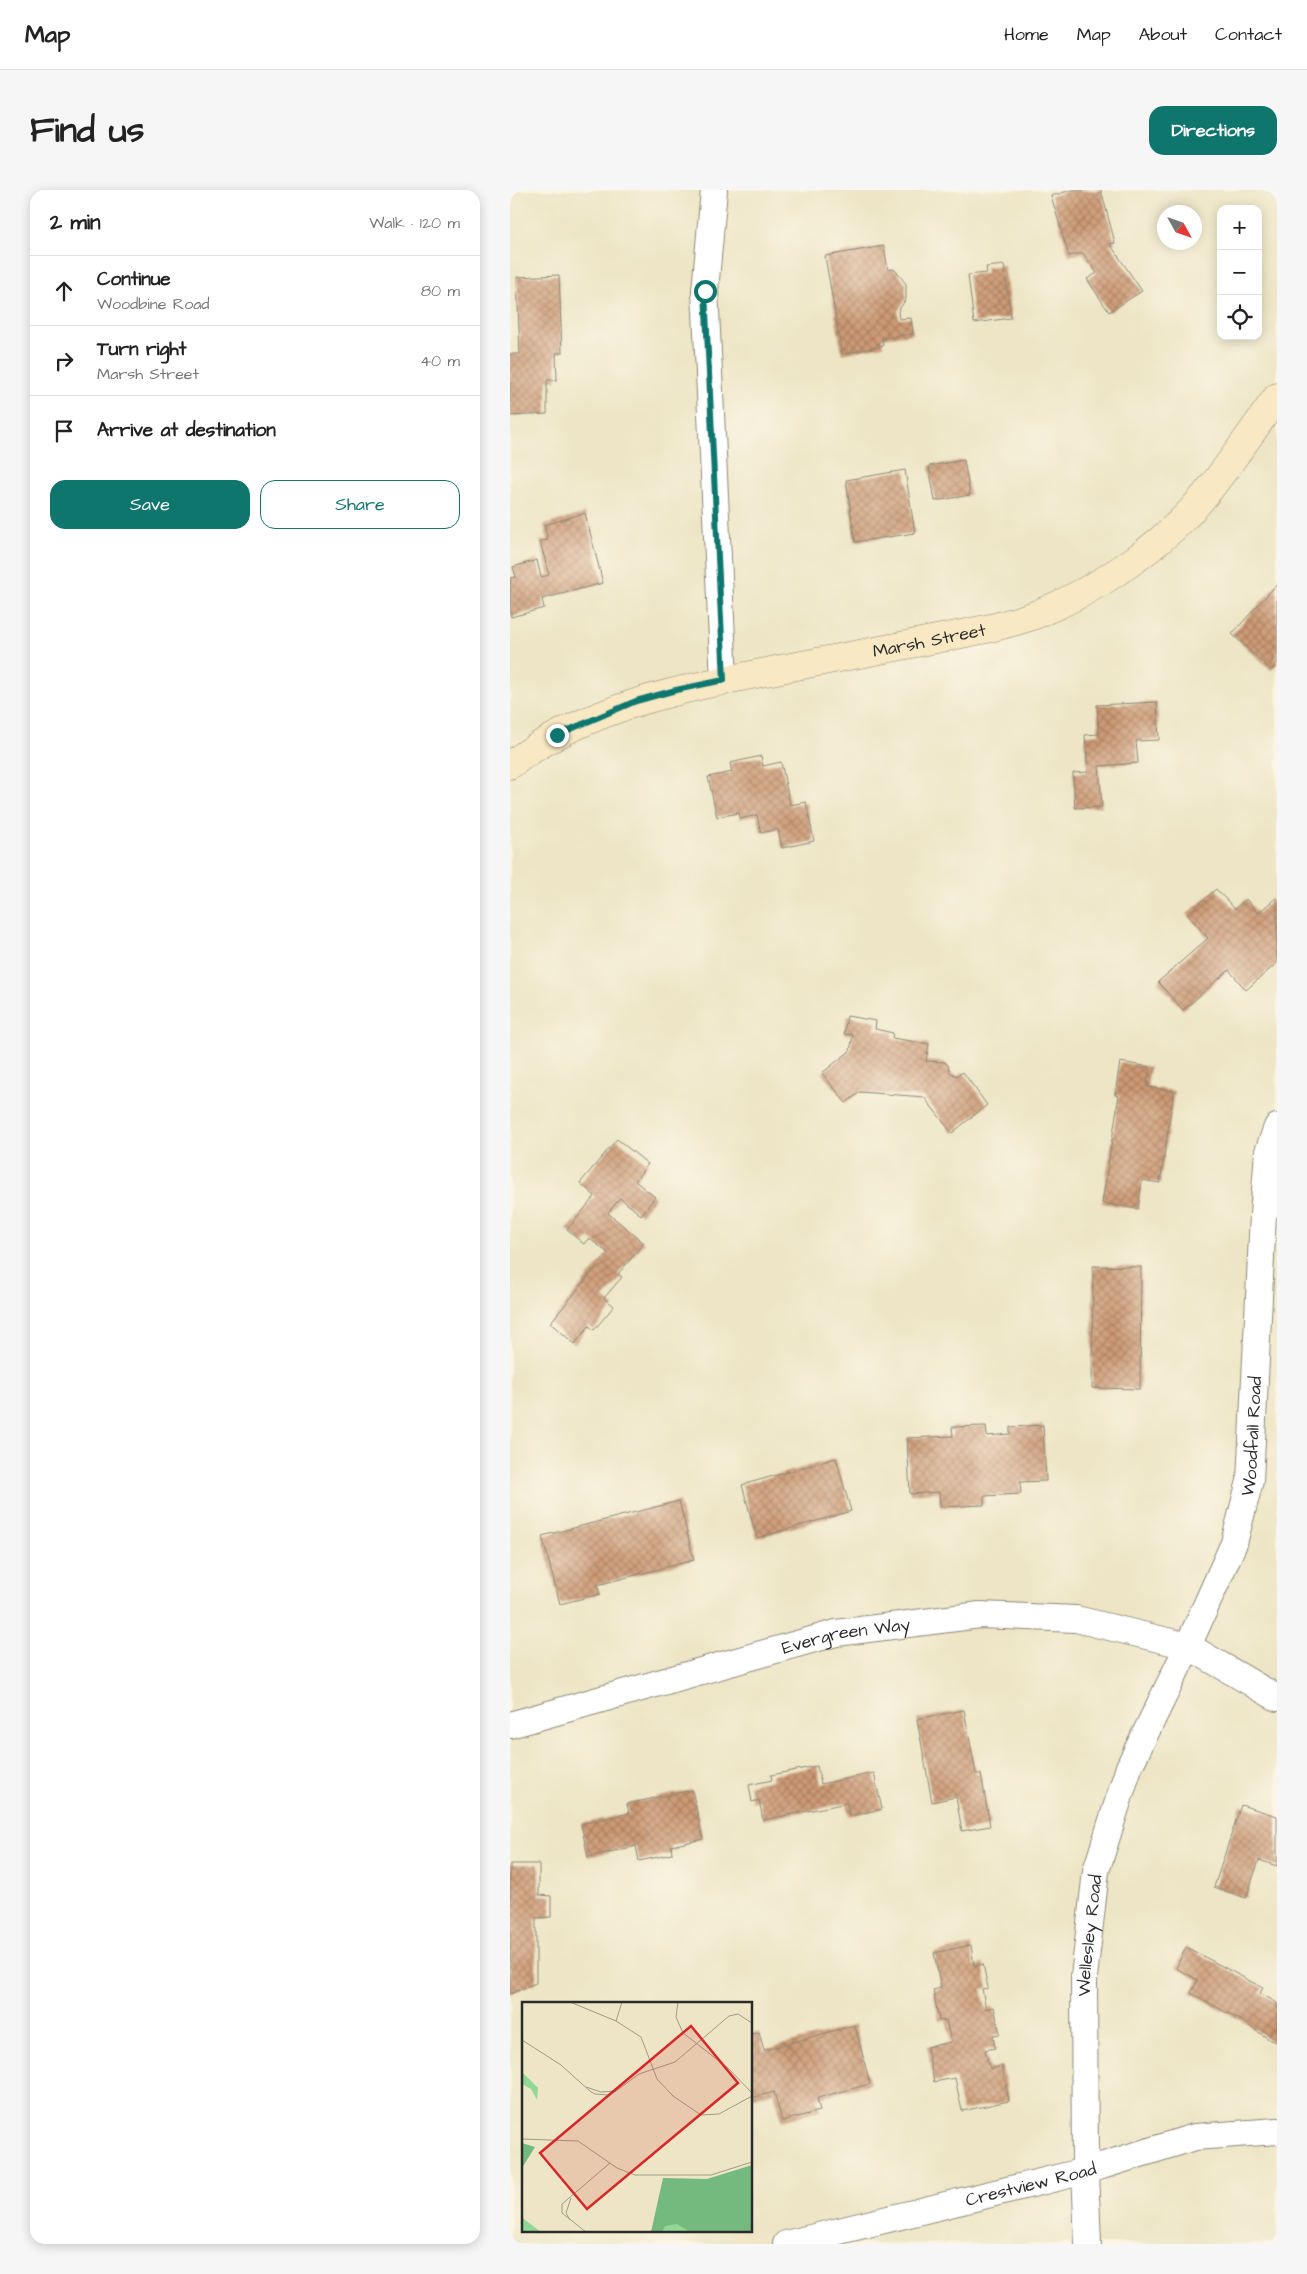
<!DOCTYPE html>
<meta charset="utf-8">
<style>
body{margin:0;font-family:"Architects Daughter",sans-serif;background:#f6f6f6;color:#222}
.controls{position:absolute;right:15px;top:15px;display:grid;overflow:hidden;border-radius:10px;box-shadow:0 2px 12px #0003}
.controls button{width:45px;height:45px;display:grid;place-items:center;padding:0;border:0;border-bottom:1px solid #e0e0e0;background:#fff;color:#222;font:25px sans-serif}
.compass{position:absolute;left:647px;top:15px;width:45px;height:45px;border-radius:50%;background:#fff;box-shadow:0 2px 12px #0003;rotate:130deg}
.stop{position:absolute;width:15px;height:15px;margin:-11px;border:4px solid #0f766e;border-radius:50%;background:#fff}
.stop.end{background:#0f766e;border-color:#fff;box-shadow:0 1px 5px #0008}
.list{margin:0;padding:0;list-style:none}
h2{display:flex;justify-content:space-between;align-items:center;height:65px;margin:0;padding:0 20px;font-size:21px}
h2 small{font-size:16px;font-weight:400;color:#767676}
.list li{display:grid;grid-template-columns:32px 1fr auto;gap:15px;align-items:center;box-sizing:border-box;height:70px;padding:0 20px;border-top:1px solid #e0e0e0}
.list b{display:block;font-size:19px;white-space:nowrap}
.list p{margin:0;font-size:16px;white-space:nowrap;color:#767676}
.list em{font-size:16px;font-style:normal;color:#767676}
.actions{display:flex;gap:10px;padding:15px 20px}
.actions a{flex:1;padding:11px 0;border:1px solid #0f766e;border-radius:15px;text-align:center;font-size:18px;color:#0f766e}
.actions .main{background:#0f766e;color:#fff}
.icon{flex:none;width:28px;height:28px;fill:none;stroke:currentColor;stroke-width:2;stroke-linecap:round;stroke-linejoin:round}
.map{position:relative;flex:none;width:767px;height:2054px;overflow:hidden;border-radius:15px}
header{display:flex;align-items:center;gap:30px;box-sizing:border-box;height:70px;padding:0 25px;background:#fff;border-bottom:1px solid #e0e0e0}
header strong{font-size:24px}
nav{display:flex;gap:28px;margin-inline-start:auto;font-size:18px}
.intro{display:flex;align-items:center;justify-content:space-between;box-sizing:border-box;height:120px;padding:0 30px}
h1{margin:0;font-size:35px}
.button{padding:12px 22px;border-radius:15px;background:#0f766e;color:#fff;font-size:18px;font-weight:700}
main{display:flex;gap:30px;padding:0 30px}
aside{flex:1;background:#fff;border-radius:15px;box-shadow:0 2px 12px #0003}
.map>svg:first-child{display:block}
.building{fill:url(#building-cross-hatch)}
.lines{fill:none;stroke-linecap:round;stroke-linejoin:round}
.street-casing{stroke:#8c8878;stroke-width:28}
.secondary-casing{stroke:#8c8878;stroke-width:29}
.street{stroke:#fff;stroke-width:26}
.secondary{stroke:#f8e8c3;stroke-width:28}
.route{stroke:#0f766e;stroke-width:6}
.labels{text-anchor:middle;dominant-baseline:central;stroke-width:5;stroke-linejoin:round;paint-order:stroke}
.street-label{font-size:18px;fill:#2b2b2b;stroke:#fcf5e5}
.inset-road{fill:none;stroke:#9f9b87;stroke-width:1}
.view{fill:#d62828;fill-opacity:0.15;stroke:#d62828;stroke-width:2.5}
.inset-edge{fill:none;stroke:#2b2b2b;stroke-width:2.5}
</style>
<header>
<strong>Map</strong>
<nav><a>Home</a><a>Map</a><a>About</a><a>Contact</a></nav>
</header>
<div class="intro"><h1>Find us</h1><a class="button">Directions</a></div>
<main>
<aside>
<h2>2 min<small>Walk · 120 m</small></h2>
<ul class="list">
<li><svg class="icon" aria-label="ahead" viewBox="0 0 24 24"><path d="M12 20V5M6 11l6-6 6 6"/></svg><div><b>Continue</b><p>Woodbine Road</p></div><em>80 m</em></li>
<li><svg class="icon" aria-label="right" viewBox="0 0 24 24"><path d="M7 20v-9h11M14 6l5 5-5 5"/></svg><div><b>Turn right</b><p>Marsh Street</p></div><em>40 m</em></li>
<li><svg class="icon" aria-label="arrive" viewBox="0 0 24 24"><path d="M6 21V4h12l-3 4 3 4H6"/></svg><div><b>Arrive at destination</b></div></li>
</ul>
<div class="actions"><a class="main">Save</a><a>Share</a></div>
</aside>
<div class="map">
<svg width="767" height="2054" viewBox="0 0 767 2054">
<defs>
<pattern id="building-cross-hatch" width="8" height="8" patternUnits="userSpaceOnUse" patternTransform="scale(1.25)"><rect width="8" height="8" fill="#cd9a75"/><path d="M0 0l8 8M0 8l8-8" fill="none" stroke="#a77e60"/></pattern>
</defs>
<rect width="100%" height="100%" fill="#fcf5e5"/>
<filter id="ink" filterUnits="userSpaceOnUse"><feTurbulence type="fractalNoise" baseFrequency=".02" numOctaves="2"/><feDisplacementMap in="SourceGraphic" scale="10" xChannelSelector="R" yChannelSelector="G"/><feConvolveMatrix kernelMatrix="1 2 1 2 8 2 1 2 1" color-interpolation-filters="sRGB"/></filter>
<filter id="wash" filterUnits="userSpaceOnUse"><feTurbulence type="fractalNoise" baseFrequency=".0096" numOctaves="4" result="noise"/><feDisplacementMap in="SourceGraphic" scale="20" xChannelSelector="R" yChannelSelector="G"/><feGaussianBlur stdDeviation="1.12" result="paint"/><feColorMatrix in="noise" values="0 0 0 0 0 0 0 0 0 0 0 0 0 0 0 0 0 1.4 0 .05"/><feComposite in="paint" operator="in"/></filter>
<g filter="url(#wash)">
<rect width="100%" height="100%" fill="#ede5c5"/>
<g id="blocks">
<g class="building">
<path d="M 562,0 L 591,0 L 605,53 L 600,54 L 632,101 L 599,122 L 577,89 L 587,83 L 573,63 L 559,66 L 541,6 Z"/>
<path d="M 374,56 L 378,80 L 383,79 L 387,82 L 396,94 L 396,109 L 388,121 L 389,129 L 401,128 L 403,144 L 372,148 L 373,156 L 332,164 L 315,66 Z"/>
<path d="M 494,75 L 501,128 L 464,133 L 458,85 L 477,83 L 476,77 Z"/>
<path d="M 49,85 L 52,163 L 46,163 L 47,190 L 37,190 L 37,224 L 0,226 L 0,164 L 10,164 L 7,87 Z"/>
<path d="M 454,270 L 460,305 L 425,311 L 419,276 Z"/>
<path d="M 395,280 L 405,343 L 345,352 L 336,290 Z"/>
<path d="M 75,323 L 93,393 L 32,409 L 34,418 L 1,427 L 0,388 L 6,387 L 3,377 L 27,370 L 31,387 L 39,385 L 30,351 L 38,350 L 34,335 Z"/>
<path d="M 767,394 L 767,474 L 761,480 L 722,444 Z"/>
<path d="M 647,512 L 649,550 L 626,551 L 628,573 L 589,576 L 592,617 L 565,618 L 563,583 L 578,582 L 575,545 L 589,544 L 587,515 Z"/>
<path d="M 251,566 L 253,576 L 271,572 L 280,615 L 296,612 L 304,651 L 272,658 L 268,639 L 251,643 L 247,625 L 230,629 L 229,623 L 207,627 L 198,587 L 222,582 L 220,573 Z"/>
<path d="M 706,699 L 725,719 L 736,709 L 748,723 L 767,707 L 767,773 L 736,800 L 719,780 L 673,820 L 648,792 L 698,748 L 677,724 Z"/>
<path d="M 337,826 L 366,831 L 365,839 L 383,843 L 382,848 L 419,854 L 416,871 L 434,872 L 438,875 L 440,882 L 446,886 L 453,882 L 477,915 L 442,943 L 414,907 L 350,902 L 336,913 L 312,883 L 340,861 L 343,845 L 334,844 Z"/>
<path d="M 610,872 L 640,877 L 637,897 L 664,901 L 650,993 L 632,990 L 628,1019 L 592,1013 L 609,906 L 605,905 Z"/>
<path d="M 107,949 L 138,974 L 125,991 L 145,1007 L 131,1025 L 110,1008 L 98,1023 L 134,1053 L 108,1084 L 112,1087 L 94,1108 L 104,1116 L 84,1140 L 79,1136 L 65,1154 L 40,1133 L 98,1063 L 79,1048 L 74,1054 L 57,1040 L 85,1006 L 70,993 Z"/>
<path d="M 583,1076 L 631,1077 L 630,1199 L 582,1198 Z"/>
<path d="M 533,1235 L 536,1291 L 510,1292 L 511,1304 L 474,1306 L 474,1315 L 430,1317 L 429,1302 L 400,1304 L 397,1248 L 443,1246 L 442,1237 L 476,1236 L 477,1246 L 500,1244 L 500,1237 Z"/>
<path d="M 326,1268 L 341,1321 L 247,1348 L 232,1295 Z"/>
<path d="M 169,1311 L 184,1370 L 87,1395 L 90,1404 L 50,1414 L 32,1346 Z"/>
<path d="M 454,1520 L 466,1584 L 471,1584 L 480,1636 L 452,1641 L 446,1607 L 422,1612 L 407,1529 Z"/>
<path d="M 307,1576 L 311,1594 L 364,1583 L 372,1619 L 339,1626 L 337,1613 L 253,1630 L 249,1610 L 242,1612 L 239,1595 L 262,1590 L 261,1585 Z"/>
<path d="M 182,1600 L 193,1649 L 161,1656 L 162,1664 L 129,1671 L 126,1656 L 78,1667 L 71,1634 L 119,1623 L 117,1614 Z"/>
<path d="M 731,1615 L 767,1626 L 767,1676 L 749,1670 L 736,1708 L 704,1697 Z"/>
<path d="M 0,1674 L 29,1674 L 29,1705 L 41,1706 L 41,1727 L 26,1728 L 26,1793 L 0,1804 Z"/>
<path d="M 461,1755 L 464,1776 L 473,1774 L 478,1798 L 472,1799 L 476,1819 L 484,1817 L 490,1844 L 483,1845 L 485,1858 L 475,1860 L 480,1879 L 492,1876 L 499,1911 L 452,1921 L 445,1888 L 424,1892 L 417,1857 L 441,1852 L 436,1830 L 429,1831 L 423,1800 L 431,1798 L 424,1763 Z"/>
<path d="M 676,1757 L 753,1798 L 750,1803 L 767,1813 L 767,1852 L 760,1850 L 732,1831 L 681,1803 L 688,1790 L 666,1778 Z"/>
<path d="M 345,1835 L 360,1894 L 307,1908 L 310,1921 L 272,1931 L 264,1902 L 241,1908 L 241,1844 L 249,1842 L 254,1860 Z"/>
</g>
</g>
</g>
<g filter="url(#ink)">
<use href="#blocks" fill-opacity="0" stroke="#8c8878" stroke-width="1"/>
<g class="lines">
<g class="street-casing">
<g id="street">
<path d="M 204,0 L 195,101 L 214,490"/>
<path d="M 767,937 L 758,962 L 753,1025 L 767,998"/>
<path id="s1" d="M 0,1535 L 326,1443 L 470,1425 L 566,1429 L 678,1456 L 767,1508"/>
<path id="s2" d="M 276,2054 L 575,1981 L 685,1947 L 767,1941"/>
<path id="s3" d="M 578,2054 L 575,1981 L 574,1787 L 586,1681 L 619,1577 L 678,1456 L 724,1353 L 740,1291 L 753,1025"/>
</g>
</g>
<g class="secondary-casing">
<g id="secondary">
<path id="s4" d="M 0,575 C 81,514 180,497 276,478 C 345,465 413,452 481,438 C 496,434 511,430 525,425 C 587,400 652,357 695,305 C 720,274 743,240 767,207"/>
</g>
</g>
<use href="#street" class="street"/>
<use href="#secondary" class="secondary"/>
</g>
</g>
<g class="lines" filter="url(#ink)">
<path class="route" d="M 47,545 L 126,511 L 166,500 L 214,490 L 195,101"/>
</g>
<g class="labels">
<g class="street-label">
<text stroke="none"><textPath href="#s4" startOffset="441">Marsh Street</textPath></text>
<text stroke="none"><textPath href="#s3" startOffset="839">Woodfall Road</textPath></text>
<text stroke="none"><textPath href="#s1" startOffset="348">Evergreen Way</textPath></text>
<text stroke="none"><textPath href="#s3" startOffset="309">Wellesley Road</textPath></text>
<text stroke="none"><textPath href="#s2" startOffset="252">Crestview Road</textPath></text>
</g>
</g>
<g transform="translate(12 1812)">
<rect width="230" height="230" fill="#ede5c5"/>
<path d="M 0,141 L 13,145 L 0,166 ZM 230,163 L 230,230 L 129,230 L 141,176 L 185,177 Z" fill="#74b97e"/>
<path d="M 0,70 L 16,86 L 15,98 L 9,87 L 0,82 ZM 155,222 L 168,230 L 140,230 L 143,224 Z" fill="#90d995"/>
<path d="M 0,215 L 3,218 L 19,230 L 0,230 Z" fill="#90d995"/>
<path class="inset-road" d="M 48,0 L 94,19 L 119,35 L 135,77 L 151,94 L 179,113 L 197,112 L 230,94M 156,0 L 154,15 L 161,31 L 206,66 L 230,91M 94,19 L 100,0M 0,38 L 39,63 L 69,90 L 73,92 L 86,93 L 94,89 L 79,90 L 64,85M 94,89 L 117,72 L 153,60 L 207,14 L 216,12 L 230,21M 0,137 L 56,139 L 95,166 L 113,173 L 189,173 L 230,160M 48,218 L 44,211 L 49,196M 64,230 L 40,211 L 40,202 L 88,161"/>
<path class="view" d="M 169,24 L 216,81 L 65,207 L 18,151 Z"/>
<rect width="230" height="230" class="inset-edge"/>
</g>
</svg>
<div class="controls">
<button>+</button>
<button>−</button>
<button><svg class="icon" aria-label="locate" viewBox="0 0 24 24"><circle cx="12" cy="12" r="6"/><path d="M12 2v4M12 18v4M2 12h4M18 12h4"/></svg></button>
</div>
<svg class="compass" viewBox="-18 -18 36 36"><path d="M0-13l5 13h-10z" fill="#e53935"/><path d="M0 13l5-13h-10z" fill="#767676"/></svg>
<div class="stop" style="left:195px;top:101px"></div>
<div class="stop end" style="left:47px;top:545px"></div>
</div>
</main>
